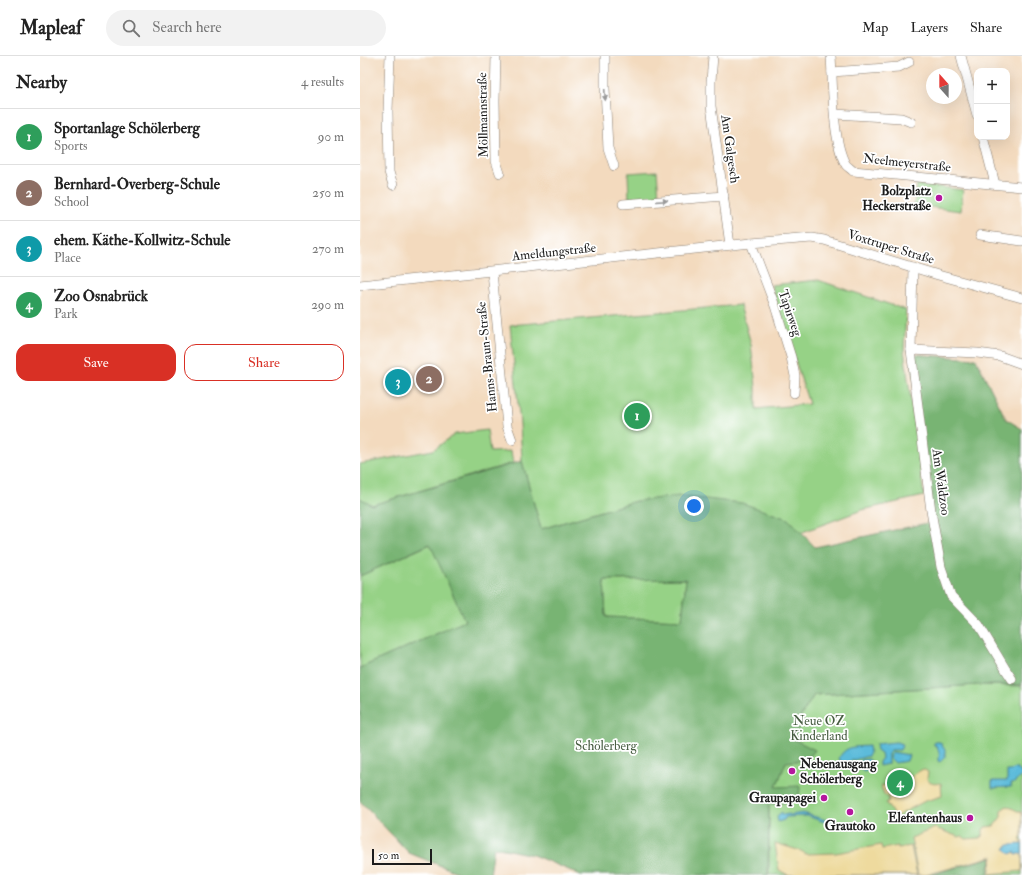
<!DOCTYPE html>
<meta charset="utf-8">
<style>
body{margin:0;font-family:"IM FELL Double Pica",serif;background:#f2f2f2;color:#222}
.controls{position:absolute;right:12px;top:12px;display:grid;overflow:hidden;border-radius:8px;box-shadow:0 4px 16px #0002}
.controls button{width:36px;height:36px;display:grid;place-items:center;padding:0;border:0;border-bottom:1px solid #e0e0e0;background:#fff;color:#222;font:20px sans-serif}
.compass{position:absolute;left:566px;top:12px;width:36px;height:36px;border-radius:50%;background:#fff;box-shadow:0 4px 16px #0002;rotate:339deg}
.scale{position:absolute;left:12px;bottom:10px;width:60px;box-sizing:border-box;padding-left:4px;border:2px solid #1c1c1c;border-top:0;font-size:11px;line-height:14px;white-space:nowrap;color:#1c1c1c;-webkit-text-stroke:3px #fff;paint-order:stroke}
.you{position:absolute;left:334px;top:450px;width:14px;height:14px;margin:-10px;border:3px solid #fff;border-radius:50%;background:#1a73e8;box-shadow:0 0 0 6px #1a73e833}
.badge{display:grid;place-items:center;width:26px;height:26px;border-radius:50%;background:#d93025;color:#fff;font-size:13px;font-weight:700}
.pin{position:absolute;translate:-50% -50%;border:2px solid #fff;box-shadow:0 1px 4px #0006}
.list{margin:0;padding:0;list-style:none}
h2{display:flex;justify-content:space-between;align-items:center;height:52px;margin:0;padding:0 16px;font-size:17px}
h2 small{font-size:13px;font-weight:400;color:#767676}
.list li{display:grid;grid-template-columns:26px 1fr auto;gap:12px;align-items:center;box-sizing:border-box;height:56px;padding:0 16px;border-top:1px solid #e0e0e0}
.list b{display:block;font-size:15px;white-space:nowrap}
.list p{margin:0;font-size:13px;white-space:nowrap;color:#767676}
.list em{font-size:13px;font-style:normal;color:#767676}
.actions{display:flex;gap:8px;padding:12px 16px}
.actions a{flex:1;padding:9px 0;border:1px solid #d93025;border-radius:12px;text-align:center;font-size:14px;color:#d93025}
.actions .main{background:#d93025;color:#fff}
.icon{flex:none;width:22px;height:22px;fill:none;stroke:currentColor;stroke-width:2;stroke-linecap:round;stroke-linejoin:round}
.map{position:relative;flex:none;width:662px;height:819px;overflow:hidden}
header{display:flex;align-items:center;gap:24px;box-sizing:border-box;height:56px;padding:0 20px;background:#fff;border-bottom:1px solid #e0e0e0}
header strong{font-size:19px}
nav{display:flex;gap:22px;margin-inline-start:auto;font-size:14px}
.search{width:280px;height:36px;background:#f2f2f2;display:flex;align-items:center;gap:10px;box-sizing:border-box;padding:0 14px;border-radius:22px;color:#767676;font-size:15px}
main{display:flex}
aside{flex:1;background:#fff}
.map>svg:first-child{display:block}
.green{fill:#96d286;stroke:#597751}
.forest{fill:#78b473;stroke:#4a6848;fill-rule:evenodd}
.sand{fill:#eeda9e;stroke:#857b5d}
.water{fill:#5cbbda;stroke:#3c6c7b}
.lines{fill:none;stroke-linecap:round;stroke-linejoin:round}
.minor-casing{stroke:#887b6d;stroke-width:10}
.minor{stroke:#fff;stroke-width:9}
.oneway{fill:#999}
.poi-dot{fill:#b5179e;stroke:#fff;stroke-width:1.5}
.labels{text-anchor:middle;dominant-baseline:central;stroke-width:3.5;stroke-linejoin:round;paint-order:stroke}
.street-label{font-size:13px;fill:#1c1c1c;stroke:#fff}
.poi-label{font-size:13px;font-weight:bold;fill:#1c1c1c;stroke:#fff;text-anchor:end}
.park-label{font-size:13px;fill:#475c41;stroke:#fff}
</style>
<header>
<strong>Mapleaf</strong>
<div class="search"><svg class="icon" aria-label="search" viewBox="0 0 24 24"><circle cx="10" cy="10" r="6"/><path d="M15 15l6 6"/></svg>Search here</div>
<nav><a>Map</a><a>Layers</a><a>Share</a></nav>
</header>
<main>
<aside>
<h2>Nearby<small>4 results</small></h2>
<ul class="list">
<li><span class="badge" style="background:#2e9e5b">1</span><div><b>Sportanlage Schölerberg</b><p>Sports</p></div><em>90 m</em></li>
<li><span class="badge" style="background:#8d6e63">2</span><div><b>Bernhard-Overberg-Schule</b><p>School</p></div><em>250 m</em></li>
<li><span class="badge" style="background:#0f9aa8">3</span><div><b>ehem. Käthe-Kollwitz-Schule</b><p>Place</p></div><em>270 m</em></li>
<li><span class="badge" style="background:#2e9e5b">4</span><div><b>Zoo Osnabrück</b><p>Park</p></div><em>290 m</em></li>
</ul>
<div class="actions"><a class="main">Save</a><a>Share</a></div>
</aside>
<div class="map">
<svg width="662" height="819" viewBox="0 0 662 819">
<rect width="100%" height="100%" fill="#fff"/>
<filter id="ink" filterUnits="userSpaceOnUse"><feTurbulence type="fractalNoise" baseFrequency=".025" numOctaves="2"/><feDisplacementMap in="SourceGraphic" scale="8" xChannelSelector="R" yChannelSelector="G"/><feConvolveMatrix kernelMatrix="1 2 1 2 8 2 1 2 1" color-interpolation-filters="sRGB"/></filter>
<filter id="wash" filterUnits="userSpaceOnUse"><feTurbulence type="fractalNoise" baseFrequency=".012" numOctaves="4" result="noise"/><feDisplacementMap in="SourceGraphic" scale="16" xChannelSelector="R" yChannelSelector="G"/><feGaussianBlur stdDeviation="0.9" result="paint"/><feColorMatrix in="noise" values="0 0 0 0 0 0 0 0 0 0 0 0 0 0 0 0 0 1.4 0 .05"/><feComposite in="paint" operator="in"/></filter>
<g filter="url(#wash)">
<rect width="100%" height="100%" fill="#f3dabe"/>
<g class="green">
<path d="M 297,115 L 299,141 L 269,143 L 268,117 Z"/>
<path d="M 557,128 L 603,134 L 601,155 L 554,149 Z"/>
<path d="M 458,224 L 546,254 L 544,294 L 564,440 L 502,454 L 440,477 L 428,463 L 276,445 L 181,473 L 162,405 L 160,368 L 150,269 L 380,249 L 391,288 L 396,331 L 396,353 L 449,348 L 411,229 Z"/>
<path d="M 127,374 L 130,396 L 151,395 L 153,407 L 12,449 L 0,442 L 0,408 L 73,394 L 95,378 Z"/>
<path d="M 71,488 L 105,565 L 0,612 L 0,520 Z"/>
<path d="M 326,523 L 322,564 L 246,561 L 244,524 Z"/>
<path d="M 618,629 L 662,630 L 662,819 L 409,819 L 409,748 L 435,684 L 441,660 L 454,639 Z"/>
</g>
<g class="forest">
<path d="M 551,298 L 616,303 L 646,363 L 662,373 L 662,629 L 618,629 L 454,639 L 441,660 L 435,684 L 455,694 L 447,704 L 426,706 L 416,731 L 440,730 L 439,744 L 409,749 L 408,819 L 221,819 L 173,799 L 134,791 L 130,819 L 104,819 L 49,797 L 0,745 L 0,612 L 105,565 L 70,488 L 0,520 L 0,442 L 12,449 L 162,405 L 181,473 L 276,445 L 319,440 L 382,447 L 428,463 L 455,491 L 572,466 ZM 326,523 L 322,564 L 246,561 L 244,524 Z"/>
<path d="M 632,801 L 627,819 L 571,819 Z"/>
</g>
<g class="sand">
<path d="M 563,713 L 568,716 L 567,723 C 571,729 575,728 581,727 L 582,740 L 565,745 L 535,761 L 526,747 L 529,745 L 528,741 L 524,738 L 521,730 L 545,726 L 556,717 Z"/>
<path d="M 647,750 L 662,757 L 662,779 L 660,784 L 662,785 L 662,815 L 629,818 L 633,800 L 566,819 L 558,819 L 551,782 L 575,772 L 599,781 L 602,780 L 606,783 L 620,782 L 623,779 L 623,774 L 625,771 L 634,770 L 641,761 L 641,754 Z"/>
<path d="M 415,787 L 441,795 L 446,798 L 476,797 L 521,789 L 522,793 L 538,790 L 538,792 L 551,790 L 557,819 L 428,819 L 419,814 Z"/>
</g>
<g class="water">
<path d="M 536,686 L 543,688 L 540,694 L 531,694 L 528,698 L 528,708 L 519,710 L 519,706 L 522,702 L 521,698 L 517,695 L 516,688 Z"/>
<path d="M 576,686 L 580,686 L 585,694 L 585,701 L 580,706 L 578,705 L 578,702 L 580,700 L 577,690 L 574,689 L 574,687 Z"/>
<path d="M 509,690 L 510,697 L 508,700 L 484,707 L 481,706 L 479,702 C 486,689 496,691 509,690 Z"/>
<path d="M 532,696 L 549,699 L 547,705 L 535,707 L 530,702 L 530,699 Z"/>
<path d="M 508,703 L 512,706 L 513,712 L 504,716 L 498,711 L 501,704 Z"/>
<path d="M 655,712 L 662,717 L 662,720 L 654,727 L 651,728 L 651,731 L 632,732 L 632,725 L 647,725 L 647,715 L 650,715 Z"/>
<path d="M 422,756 L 423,759 L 429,758 L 430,759 L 443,757 L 466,764 L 470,764 L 476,768 L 473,770 L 470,768 L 447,760 L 426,761 L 424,764 L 418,766 L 417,760 Z"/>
<path d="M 662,788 L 662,797 L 656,799 L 655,796 L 650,798 L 645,793 L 648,789 Z"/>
</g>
</g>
<g filter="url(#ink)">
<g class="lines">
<g class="minor-casing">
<g id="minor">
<path d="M 30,0 L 28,55 L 29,116 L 33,129"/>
<path d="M 136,0 L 135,45 L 136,105 L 140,117"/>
<path d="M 245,0 L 245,32 L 248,92 L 254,110"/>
<path d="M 353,0 L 351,25 L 351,50 L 370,189"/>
<path d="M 471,0 C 473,28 472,86 486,109 C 488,111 491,113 493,115 L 662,131"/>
<path d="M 601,0 L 617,59"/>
<path d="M 472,16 L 539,11 L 549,6"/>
<path d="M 475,58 L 541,62 L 551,66"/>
<path d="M 623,81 L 635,128"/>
<path d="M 263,148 L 364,140"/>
<path d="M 620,179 L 662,185"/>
<path d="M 391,187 L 415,250 L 431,301 L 435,320 L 434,337"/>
<path d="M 553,211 L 551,294 L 571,455 L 581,511 L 591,540 L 619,569 L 646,614 L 652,623"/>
<path d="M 132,216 L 147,370 L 152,384"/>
<path d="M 0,229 L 391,187 L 452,182 L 464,184 L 578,219 L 662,242"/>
<path d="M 551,294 L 617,297 L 640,300 L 662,308"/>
</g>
</g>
<use href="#minor" class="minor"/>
</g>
<defs><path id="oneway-solid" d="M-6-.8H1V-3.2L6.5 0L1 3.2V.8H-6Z"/></defs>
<g class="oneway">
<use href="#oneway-solid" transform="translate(245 39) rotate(87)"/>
<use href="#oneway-solid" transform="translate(302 145) rotate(-4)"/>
</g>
</g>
<g class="poi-dot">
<circle cx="579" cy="142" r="4"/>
<circle cx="432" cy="715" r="4"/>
<circle cx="464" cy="742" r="4"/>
<circle cx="490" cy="756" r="4"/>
<circle cx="610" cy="762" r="4"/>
</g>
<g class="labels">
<g class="street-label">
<text transform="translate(123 59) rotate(-91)">Möllmannstraße</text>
<text transform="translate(370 93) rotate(82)">Am Galgesch</text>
<text transform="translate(547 107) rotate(6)">Neelmeyerstraße</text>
<text transform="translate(531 191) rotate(17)">Voxtruper Straße</text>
<text transform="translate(194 196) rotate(-6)">Ameldungstraße</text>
<text transform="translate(430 257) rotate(71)">Tapirweg</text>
<text transform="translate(127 301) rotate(-96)">Hanns-Braun-Straße</text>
<text transform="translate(581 426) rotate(82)">Am Waldzoo</text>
</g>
<g class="poi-label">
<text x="571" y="135">Bolzplatz<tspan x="571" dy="15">Heckerstraße</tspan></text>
<text x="440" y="708" text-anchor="start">Nebenausgang<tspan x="440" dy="15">Schölerberg</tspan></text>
<text x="456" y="742">Graupapagei</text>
<text x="602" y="762">Elefantenhaus</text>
<text x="490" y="770" text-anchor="middle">Grautoko</text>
</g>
<g class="park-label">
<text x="459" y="665">Neue OZ<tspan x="459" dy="15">Kinderland</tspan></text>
<text x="246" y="690">Schölerberg</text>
</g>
</g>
</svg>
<div class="controls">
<button>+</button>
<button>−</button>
</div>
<svg class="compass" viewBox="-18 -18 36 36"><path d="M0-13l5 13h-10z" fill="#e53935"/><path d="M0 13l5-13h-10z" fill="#767676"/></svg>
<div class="scale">50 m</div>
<div class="you"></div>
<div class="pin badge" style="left:277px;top:360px;background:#2e9e5b">1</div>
<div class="pin badge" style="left:69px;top:323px;background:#8d6e63">2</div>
<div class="pin badge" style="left:38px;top:326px;background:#0f9aa8">3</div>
<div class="pin badge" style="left:540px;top:727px;background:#2e9e5b">4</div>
</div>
</main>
